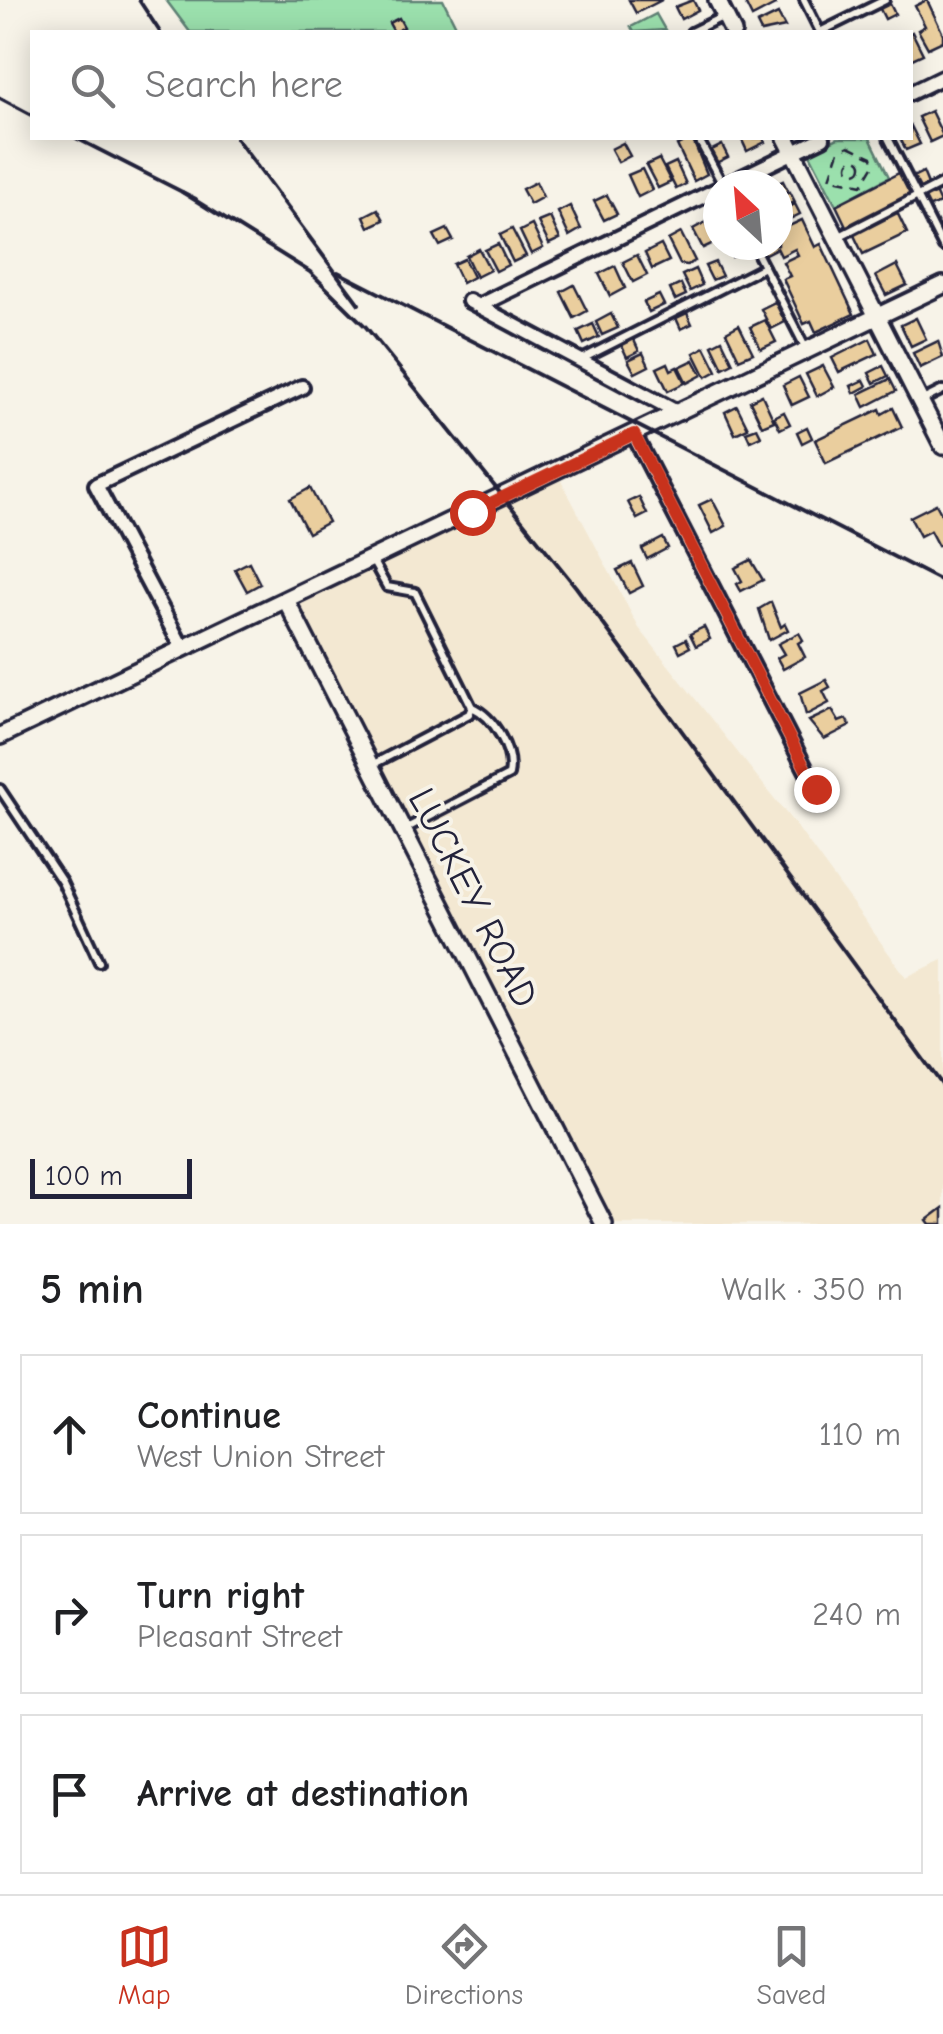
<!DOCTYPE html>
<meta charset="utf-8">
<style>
body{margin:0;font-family:"Comic Neue",sans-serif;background:#f2f2f2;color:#202124}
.compass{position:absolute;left:703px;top:170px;width:90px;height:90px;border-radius:50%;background:#fff;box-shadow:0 5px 25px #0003;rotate:334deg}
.scale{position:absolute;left:30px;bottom:25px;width:162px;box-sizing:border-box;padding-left:10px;border:5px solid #22223b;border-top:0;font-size:28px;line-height:35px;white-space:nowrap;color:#22223b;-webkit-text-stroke:8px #f7f3e8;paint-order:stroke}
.stop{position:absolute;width:30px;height:30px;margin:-22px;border:8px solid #c8321e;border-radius:50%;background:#fff}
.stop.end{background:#c8321e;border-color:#fff;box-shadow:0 2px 10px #0008}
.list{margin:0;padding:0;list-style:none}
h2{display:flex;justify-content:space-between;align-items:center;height:130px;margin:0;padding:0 40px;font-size:42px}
h2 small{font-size:32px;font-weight:400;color:#757577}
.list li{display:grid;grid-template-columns:65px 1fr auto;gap:30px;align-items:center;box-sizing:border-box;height:160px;margin:0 20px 20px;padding:0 20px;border:2px solid #e0e0e0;border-radius:0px}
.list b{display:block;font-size:38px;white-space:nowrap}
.list p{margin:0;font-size:32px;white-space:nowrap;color:#757577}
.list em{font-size:32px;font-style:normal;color:#757577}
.icon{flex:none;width:55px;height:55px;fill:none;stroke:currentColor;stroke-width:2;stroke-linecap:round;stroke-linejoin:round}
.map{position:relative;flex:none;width:943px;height:1224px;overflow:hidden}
.search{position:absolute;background:#fff;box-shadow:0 5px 25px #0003;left:30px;right:30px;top:30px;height:110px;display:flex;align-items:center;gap:25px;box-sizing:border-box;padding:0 35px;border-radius:0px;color:#757577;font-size:38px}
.sheet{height:670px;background:#fff}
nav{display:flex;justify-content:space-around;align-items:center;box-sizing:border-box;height:140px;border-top:2px solid #e0e0e0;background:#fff;font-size:28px;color:#757577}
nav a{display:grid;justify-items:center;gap:5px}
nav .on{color:#c8321e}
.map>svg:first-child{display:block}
.built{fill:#f3e8d2}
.green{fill:#9be0ad;stroke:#5e8174;stroke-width:2.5}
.building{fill:#eace9e;stroke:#22223b;stroke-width:2.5}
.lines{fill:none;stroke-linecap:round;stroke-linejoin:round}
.service-casing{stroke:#22223b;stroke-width:14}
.minor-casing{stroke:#22223b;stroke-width:20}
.tertiary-casing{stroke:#22223b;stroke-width:22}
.path{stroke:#22223b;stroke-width:2.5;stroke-dasharray:10 8;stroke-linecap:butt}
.service{stroke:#f7f3e8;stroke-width:6}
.minor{stroke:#f7f3e8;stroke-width:12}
.tertiary{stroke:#f7f3e8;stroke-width:15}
.rail{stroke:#22223b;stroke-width:4}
.route{stroke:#c8321e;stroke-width:12}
.labels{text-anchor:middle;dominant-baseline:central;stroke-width:8;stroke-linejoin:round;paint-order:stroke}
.street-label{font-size:38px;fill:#22223b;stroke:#f7f3e8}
</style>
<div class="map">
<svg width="943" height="1224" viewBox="0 0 943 1224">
<rect width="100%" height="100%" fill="#f7f3e8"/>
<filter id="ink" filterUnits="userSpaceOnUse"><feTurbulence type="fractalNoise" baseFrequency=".01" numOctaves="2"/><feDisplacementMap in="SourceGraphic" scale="20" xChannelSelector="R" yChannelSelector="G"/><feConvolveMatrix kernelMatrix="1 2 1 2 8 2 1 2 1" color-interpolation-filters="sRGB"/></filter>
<g filter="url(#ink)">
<path class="built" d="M 556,471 L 639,628 L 797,827 L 906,977 L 943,960 L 943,1224 L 609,1224 L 286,600 Z"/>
<g class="green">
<path d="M 166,0 L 443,0 L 459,32 L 190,32 Z"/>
<path d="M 656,14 L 665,30 L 634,32 L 631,27 Z"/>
<path d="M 838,138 L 870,138 L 889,177 L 836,205 L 809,152 Z"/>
</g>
<g class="building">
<path d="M 629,0 L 662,0 L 636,13 Z"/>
<path d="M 693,0 L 698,10 L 681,19 L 675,7 Z"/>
<path d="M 752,0 L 773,0 L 775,5 L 752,17 L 745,3 Z"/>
<path d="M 927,0 L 943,34 L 943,41 L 928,48 L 918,30 L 925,26 L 915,6 Z"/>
<path d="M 889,2 L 895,14 L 885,19 L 879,7 Z"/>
<path d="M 778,14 L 785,27 L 761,32 L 757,24 Z"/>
<path d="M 399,18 L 404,27 L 394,32 L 389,23 Z"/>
<path d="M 912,32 L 923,54 L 910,60 L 910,33 Z"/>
<path d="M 931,111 L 943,136 L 930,142 L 918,117 Z"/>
<path d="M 910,124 L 920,144 L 906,150 L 900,138 L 910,138 Z"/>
<path d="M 692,138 L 707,174 L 694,181 L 677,145 Z"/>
<path d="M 741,138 L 763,138 L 765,142 L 747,151 Z"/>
<path d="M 623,143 L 630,156 L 618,162 L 611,149 Z"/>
<path d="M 722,145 L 728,157 L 716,163 L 710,151 Z"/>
<path d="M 659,159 L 671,182 L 658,188 L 646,165 Z"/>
<path d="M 676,162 L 686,184 L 676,189 L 665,167 Z"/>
<path d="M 642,169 L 652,190 L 638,197 L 628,175 Z"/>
<path d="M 923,172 L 928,184 L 918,189 L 913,177 Z"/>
<path d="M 899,173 L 911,195 L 847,228 L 836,205 Z"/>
<path d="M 783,181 L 788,191 L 778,196 L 778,185 L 774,185 Z"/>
<path d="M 536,182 L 543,197 L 530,204 L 522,189 Z"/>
<path d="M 934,190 L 940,203 L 928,208 L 922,196 Z"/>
<path d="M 790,192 L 795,202 L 778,210 L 778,198 Z"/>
<path d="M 607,195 L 617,214 L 604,220 L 594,201 Z"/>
<path d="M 795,204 L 800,214 L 780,224 L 778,212 Z"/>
<path d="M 570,206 L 581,229 L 569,236 L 558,212 Z"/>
<path d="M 378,209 L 384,220 L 369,227 L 364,216 Z"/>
<path d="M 896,210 L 907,233 L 863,254 L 852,231 Z"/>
<path d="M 550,217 L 560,239 L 549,244 L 538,222 Z"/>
<path d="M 802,220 L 815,247 L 821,244 L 854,314 L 816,332 L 811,321 L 804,324 L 783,279 L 790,276 L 783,262 L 798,255 L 795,249 L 781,256 L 777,248 L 763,255 L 758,245 L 778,245 L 778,231 Z"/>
<path d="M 706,222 L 716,242 L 703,248 L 693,229 Z"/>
<path d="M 532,225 L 543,248 L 531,254 L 520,231 Z"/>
<path d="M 447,229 L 453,240 L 440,246 L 434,235 Z"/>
<path d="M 512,229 L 526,256 L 513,262 L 500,235 Z"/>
<path d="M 681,233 L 695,261 L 687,265 L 680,264 L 668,240 Z"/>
<path d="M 498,244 L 508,265 L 496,271 L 485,250 Z"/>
<path d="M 661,245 L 669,261 L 652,269 L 645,253 Z"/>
<path d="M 726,245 L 743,245 L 746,251 L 732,257 Z"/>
<path d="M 479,249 L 490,270 L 476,277 L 466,256 Z"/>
<path d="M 637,255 L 647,275 L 633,282 L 623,262 Z"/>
<path d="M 464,259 L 473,277 L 462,283 L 453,264 Z"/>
<path d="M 715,262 L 722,276 L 712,280 L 705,266 Z"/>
<path d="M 897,265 L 907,285 L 886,295 L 876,276 Z"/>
<path d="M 615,266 L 625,288 L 610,296 L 599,274 Z"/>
<path d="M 695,269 L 702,285 L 690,291 L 682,275 Z"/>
<path d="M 681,284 L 686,295 L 675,300 L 670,289 Z"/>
<path d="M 574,285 L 587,311 L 574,318 L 561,292 Z"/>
<path d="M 659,295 L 664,305 L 649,312 L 644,302 Z"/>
<path d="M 775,302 L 785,322 L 771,329 L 761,309 Z"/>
<path d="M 687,313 L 692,324 L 681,329 L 676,318 Z"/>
<path d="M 611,314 L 618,328 L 602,335 L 596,322 Z"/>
<path d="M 916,318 L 926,339 L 911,346 L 901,325 Z"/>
<path d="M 765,320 L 776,342 L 761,349 L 750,327 Z"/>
<path d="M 593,324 L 599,337 L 584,344 L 578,331 Z"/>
<path d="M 739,325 L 753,353 L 739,359 L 726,332 Z"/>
<path d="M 633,338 L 639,351 L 627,357 L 621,344 Z"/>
<path d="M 870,339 L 877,354 L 839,372 L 832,358 Z"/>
<path d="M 722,340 L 733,363 L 723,368 L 712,345 Z"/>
<path d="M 938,341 L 943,357 L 920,368 L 913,353 Z"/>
<path d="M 705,347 L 717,371 L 706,377 L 694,353 Z"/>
<path d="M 643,353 L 649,366 L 635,373 L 628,360 Z"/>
<path d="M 694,360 L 702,375 L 687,383 L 679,367 Z"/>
<path d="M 668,363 L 671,370 L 677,367 L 685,383 L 668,391 L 657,368 Z"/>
<path d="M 823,366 L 834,387 L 817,396 L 806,374 Z"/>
<path d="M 883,366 L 888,376 L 874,383 L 869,373 Z"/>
<path d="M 799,377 L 809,397 L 792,405 L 783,385 Z"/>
<path d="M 890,379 L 896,391 L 865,407 L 859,394 Z"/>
<path d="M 864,380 L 867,386 L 854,393 L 851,386 Z"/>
<path d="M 762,395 L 774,421 L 762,426 L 750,401 Z"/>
<path d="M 737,406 L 748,428 L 735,434 L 725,412 Z"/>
<path d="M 893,408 L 902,427 L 826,463 L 815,440 L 880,409 L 882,414 Z"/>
<path d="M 784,412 L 790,424 L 780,429 L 774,417 Z"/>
<path d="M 807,427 L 812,438 L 802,443 L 797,432 Z"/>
<path d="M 757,428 L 761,436 L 750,441 L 746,432 Z"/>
<path d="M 310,488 L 328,522 L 308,533 L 290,499 Z"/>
<path d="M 639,497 L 647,514 L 637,519 L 628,502 Z"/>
<path d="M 712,499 L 726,526 L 713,533 L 699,505 Z"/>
<path d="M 936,504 L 943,517 L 943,543 L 938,546 L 930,531 L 920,536 L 910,517 Z"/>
<path d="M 663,538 L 668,548 L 647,559 L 642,549 Z"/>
<path d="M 751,560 L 763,580 L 741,591 L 737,584 L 742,581 L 735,568 Z"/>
<path d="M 249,562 L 260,584 L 247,591 L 235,569 Z"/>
<path d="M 632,563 L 643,586 L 629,593 L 617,570 Z"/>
<path d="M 771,602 L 781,627 L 785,624 L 788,630 L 769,640 L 759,609 Z"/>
<path d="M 704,627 L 710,639 L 696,646 L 690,634 Z"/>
<path d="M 799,633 L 803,640 L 798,643 L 805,657 L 783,669 L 777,658 L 784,654 L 778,644 Z"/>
<path d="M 686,639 L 690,647 L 680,652 L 676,644 Z"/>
<path d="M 826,680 L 830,687 L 823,691 L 829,703 L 806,715 L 800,693 Z"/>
<path d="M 832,710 L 839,722 L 846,719 L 850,726 L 824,739 L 809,721 Z"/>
<path d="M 943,1208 L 943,1224 L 930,1224 L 927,1220 Z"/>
</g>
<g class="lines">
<g class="service-casing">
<g id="service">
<path d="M 804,0 L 820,32 L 885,0"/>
<path d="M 691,32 L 724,16"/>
<path d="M 698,138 L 723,185"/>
<path d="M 888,138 L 943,247"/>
<path d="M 838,237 L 943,183"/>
<path d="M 753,245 L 807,351"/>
<path d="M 582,359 L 764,267"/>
<path d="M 921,401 L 943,390"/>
<path d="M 370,766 L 469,714 L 472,707 L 415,592 L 387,587 L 372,560"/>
<path d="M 0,789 L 62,882 L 99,962"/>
<path d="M 403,830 L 509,775 C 514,751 494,717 472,707"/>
</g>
</g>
<g class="minor-casing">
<g id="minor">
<path d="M 910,93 L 943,77"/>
<path d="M 726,185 L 823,138"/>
<path d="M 469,301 L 679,413"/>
<path d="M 482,304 L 718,189"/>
<path d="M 634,435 L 816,789"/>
<path d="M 183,649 L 96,485 L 302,387"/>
</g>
</g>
<g class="tertiary-casing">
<g id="tertiary">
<path d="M 717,0 L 733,32"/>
<path d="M 786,138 L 943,446"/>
<path d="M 286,600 L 604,1224"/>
<path d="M 0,736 L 943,285"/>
</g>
</g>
<g class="path">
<path d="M 849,146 L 872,157 L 874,165 L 862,185 L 830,178 L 839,151 Z"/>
<circle cx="855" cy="166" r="7"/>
</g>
<use href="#service" class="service"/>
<use href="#minor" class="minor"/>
<use href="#tertiary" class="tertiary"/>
<g class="rail">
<path d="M 139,0 L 160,32"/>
<path d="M 0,98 L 32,115"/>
<path d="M 76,138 L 196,199"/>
<path d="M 236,138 L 359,304"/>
<path d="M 182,192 L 310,272 L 366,327 L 576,587 L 943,1086"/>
<path d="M 338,272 L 943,582"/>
</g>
</g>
</g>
<g class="lines" filter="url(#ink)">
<path class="route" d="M 472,512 L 634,434 L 816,789"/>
</g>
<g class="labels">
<g class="street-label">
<text transform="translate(473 898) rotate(63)">LUCKEY ROAD</text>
</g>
</g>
</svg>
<svg class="compass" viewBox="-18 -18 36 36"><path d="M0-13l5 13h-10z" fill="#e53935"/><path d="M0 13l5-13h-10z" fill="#757577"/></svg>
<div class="scale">100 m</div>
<div class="stop" style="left:472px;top:512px"></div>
<div class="stop end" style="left:816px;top:789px"></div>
<div class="search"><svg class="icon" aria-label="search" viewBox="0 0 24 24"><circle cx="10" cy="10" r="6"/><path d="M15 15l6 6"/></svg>Search here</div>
</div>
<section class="sheet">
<h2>5 min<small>Walk · 350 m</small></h2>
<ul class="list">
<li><svg class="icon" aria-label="ahead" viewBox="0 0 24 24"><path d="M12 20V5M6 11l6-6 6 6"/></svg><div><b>Continue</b><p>West Union Street</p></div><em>110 m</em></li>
<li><svg class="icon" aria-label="right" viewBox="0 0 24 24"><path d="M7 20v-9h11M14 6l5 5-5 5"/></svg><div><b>Turn right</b><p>Pleasant Street</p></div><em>240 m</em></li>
<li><svg class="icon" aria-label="arrive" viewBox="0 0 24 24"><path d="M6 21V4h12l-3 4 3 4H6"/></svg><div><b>Arrive at destination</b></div></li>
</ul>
</section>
<nav>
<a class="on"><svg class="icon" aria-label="map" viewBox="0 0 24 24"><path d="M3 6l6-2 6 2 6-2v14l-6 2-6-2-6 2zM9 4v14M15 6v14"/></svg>Map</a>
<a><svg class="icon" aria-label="directions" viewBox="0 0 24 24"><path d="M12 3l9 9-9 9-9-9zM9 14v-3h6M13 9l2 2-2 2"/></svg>Directions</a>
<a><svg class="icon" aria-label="saved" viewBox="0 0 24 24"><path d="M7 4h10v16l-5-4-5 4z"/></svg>Saved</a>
</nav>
